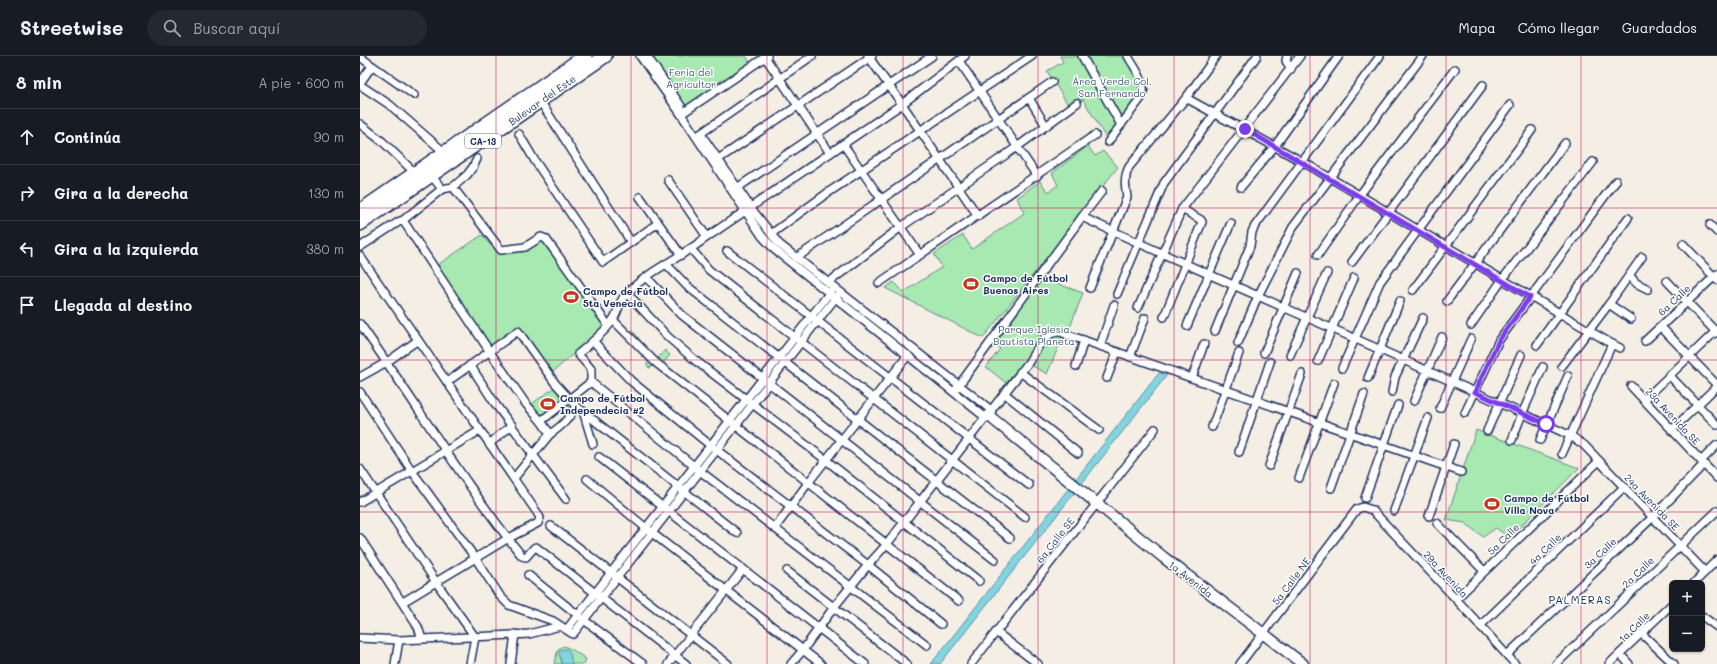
<!DOCTYPE html>
<html lang="es">
<meta charset="utf-8">
<style>
body{margin:0;font-family:Mali,sans-serif;background:#242831;color:#f1f3f6}
.controls{position:absolute;right:12px;bottom:12px;display:grid;overflow:hidden;border-radius:6px;box-shadow:0 1px 3px #0004}
.controls button{width:36px;height:36px;display:grid;place-items:center;padding:0;border:0;border-bottom:1px solid #363941;background:#171b24;color:#f1f3f6;font:20px sans-serif}
.stop{position:absolute;width:12px;height:12px;margin:-9px;border:3px solid #7c3aed;border-radius:50%;background:#fff}
.stop.end{background:#7c3aed;border-color:#fff;box-shadow:0 1px 4px #0008}
.list{margin:0;padding:0;list-style:none}
h2{display:flex;justify-content:space-between;align-items:center;height:52px;margin:0;padding:0 16px;font-size:17px}
h2 small{font-size:13px;font-weight:400;color:#9ea1a6}
.list li{display:grid;grid-template-columns:26px 1fr auto;gap:12px;align-items:center;box-sizing:border-box;height:56px;padding:0 16px;border-top:1px solid #363941}
.list b{display:block;font-size:15px;white-space:nowrap}
.list em{font-size:13px;font-style:normal;color:#9ea1a6}
.icon{flex:none;width:22px;height:22px;fill:none;stroke:currentColor;stroke-width:2;stroke-linecap:round;stroke-linejoin:round}
.map{position:relative;flex:none;width:1357px;height:608px;overflow:hidden}
header{display:flex;align-items:center;gap:24px;box-sizing:border-box;height:56px;padding:0 20px;background:#171b24;border-bottom:1px solid #363941}
header strong{font-size:19px}
nav{display:flex;gap:22px;margin-inline-start:auto;font-size:14px}
.search{width:280px;height:36px;background:#242831;display:flex;align-items:center;gap:10px;box-sizing:border-box;padding:0 14px;border-radius:22px;color:#9ea1a6;font-size:15px}
main{display:flex}
aside{flex:1;background:#171b24}
.map>svg:first-child{display:block}
.green{fill:#a8e8b1;stroke:#628c88}
.water{fill:#84d4de;stroke:#5a92ab}
.lines{fill:none;stroke-linecap:round;stroke-linejoin:round}
.street-casing{stroke:#1b2f5e;stroke-width:10}
.secondary-casing{stroke:#1b2f5e;stroke-width:13}
.highway-casing{stroke:#1b2f5e;stroke-width:16}
.street{stroke:#fff;stroke-width:7}
.secondary{stroke:#fff;stroke-width:10}
.highway{stroke:#fff;stroke-width:13}
.route{stroke:#7c3aed;stroke-width:5}
.grid{fill:none;stroke:#c2185b;stroke-width:1;stroke-opacity:0.55}
.labels{text-anchor:middle;dominant-baseline:central;stroke-width:3;stroke-linejoin:round;paint-order:stroke}
.shield{fill:#fff;stroke:#5f6d8e;stroke-width:1}
.shield-label{font-size:9px;font-weight:bold;fill:#1b2f5e}
.park-label{font-size:10px;fill:#3e5d73;stroke:#fff}
.street-label{font-size:10px;fill:#1b2f5e;stroke:#fff}
.poi-label{font-size:10px;font-weight:bold;fill:#1b2f5e;stroke:#fff;text-anchor:start}
.neighbourhood-label{font-size:11px;letter-spacing:1px;fill:#1b2f5e;stroke:#fff}
</style>
<header>
<strong>Streetwise</strong>
<div class="search"><svg class="icon" aria-label="search" viewBox="0 0 24 24"><circle cx="10" cy="10" r="6"/><path d="M15 15l6 6"/></svg>Buscar aquí</div>
<nav><a>Mapa</a><a>Cómo llegar</a><a>Guardados</a></nav>
</header>
<main>
<aside>
<h2>8 min<small>A pie · 600 m</small></h2>
<ul class="list">
<li><svg class="icon" aria-label="ahead" viewBox="0 0 24 24"><path d="M12 20V5M6 11l6-6 6 6"/></svg><div><b>Continúa</b></div><em>90 m</em></li>
<li><svg class="icon" aria-label="right" viewBox="0 0 24 24"><path d="M7 20v-9h11M14 6l5 5-5 5"/></svg><div><b>Gira a la derecha</b></div><em>130 m</em></li>
<li><svg class="icon" aria-label="left" viewBox="0 0 24 24"><path d="M17 20v-9H6M10 6l-5 5 5 5"/></svg><div><b>Gira a la izquierda</b></div><em>380 m</em></li>
<li><svg class="icon" aria-label="arrive" viewBox="0 0 24 24"><path d="M6 21V4h12l-3 4 3 4H6"/></svg><div><b>Llegada al destino</b></div></li>
</ul>
</aside>
<div class="map">
<svg width="1357" height="608" viewBox="0 0 1357 608">
<rect width="100%" height="100%" fill="#f5eee5"/>
<filter id="ink" filterUnits="userSpaceOnUse"><feTurbulence type="fractalNoise" baseFrequency=".025" numOctaves="2"/><feDisplacementMap in="SourceGraphic" scale="8" xChannelSelector="R" yChannelSelector="G"/><feConvolveMatrix kernelMatrix="1 2 1 2 8 2 1 2 1" color-interpolation-filters="sRGB"/></filter>
<g filter="url(#ink)">
<g class="green">
<path d="M 290,0 L 386,0 L 391,8 L 325,53 Z"/>
<path d="M 700,0 L 772,0 L 775,5 L 789,34 L 747,84 L 723,43 L 710,52 L 687,15 L 703,6 Z"/>
<path d="M 728,90 L 735,100 L 743,95 L 758,111 L 623,282 L 525,232 L 534,226 L 544,236 L 582,211 L 574,198 L 603,179 L 612,193 L 664,157 L 657,142 L 680,125 L 688,136 L 698,129 L 692,117 Z"/>
<path d="M 186,178 L 249,266 L 192,317 L 159,269 L 130,293 L 76,210 L 122,179 L 133,192 L 143,194 L 172,187 Z"/>
<path d="M 682,222 L 723,237 L 709,274 L 706,273 L 687,318 L 664,305 L 646,327 L 626,311 L 640,293 L 634,288 Z"/>
<path d="M 272,274 L 296,304 L 305,294 L 310,299 L 298,314 L 294,310 L 289,312 L 287,309 L 288,306 L 265,280 Z"/>
<path d="M 194,332 L 205,347 L 181,364 L 170,349 Z"/>
<path d="M 1116,374 L 1219,412 L 1149,482 L 1136,472 L 1123,481 L 1105,467 L 1086,464 Z"/>
<path d="M 204,590 L 213,594 L 226,603 L 224,608 L 194,608 L 198,593 Z"/>
</g>
<g class="water">
<path d="M 799,317 L 807,319 L 580,608 L 571,608 Z"/>
<path d="M 207,593 L 210,597 L 212,608 L 202,608 L 199,597 L 200,594 Z"/>
</g>
<g class="lines">
<g class="street-casing">
<g id="street">
<path d="M 280,0 L 321,58 L 402,180 L 415,194 L 625,361 L 630,363"/>
<path d="M 287,0 L 321,50"/>
<path d="M 508,0 L 542,48 L 618,160"/>
<path d="M 722,0 L 761,69"/>
<path d="M 927,0 L 926,5 L 931,13"/>
<path d="M 0,1 L 54,39"/>
<path d="M 405,1 L 470,97"/>
<path d="M 599,5 L 677,120"/>
<path d="M 0,27 L 12,10"/>
<path d="M 0,29 L 30,49 L 84,96"/>
<path d="M 669,42 L 686,70"/>
<path d="M 826,42 L 943,106 L 1252,288 L 1202,398"/>
<path d="M 180,45 L 271,186"/>
<path d="M 321,58 L 407,0"/>
<path d="M 0,68 L 23,86 L 55,117"/>
<path d="M 159,78 L 175,105 L 243,206 L 298,167"/>
<path d="M 340,78 L 452,0"/>
<path d="M 341,78 L 391,152 L 419,188 L 631,354 L 632,358"/>
<path d="M 748,86 L 782,41 C 787,26 775,13 768,0"/>
<path d="M 483,88 L 560,199"/>
<path d="M 357,104 L 512,0"/>
<path d="M 71,119 L 82,133"/>
<path d="M 308,124 L 347,181"/>
<path d="M 93,131 L 141,194 L 165,191 L 181,181 L 186,183 L 248,269"/>
<path d="M 881,131 L 915,90 L 979,0"/>
<path d="M 377,132 L 572,0"/>
<path d="M 280,141 L 321,199"/>
<path d="M 722,161 L 742,135"/>
<path d="M 42,165 L 82,133 L 93,131 L 107,119 L 113,111 L 117,103"/>
<path d="M 1350,169 L 1357,176"/>
<path d="M 411,178 L 466,138 L 672,0"/>
<path d="M 1323,188 L 1357,224"/>
<path d="M 0,191 L 40,165 L 44,166 L 130,296 L 166,348 L 181,365 L 231,326 L 231,313 L 218,298 C 230,288 244,277 253,264 C 259,255 259,244 267,237 C 290,214 322,201 347,181 L 542,48 L 605,0"/>
<path d="M 331,193 L 349,214 L 665,461"/>
<path d="M 367,195 L 669,429"/>
<path d="M 958,199 L 999,140 L 1095,13"/>
<path d="M 0,200 L 178,458 L 180,462 L 178,467 L 147,483 L 43,546"/>
<path d="M 436,202 L 692,26"/>
<path d="M 992,206 L 1123,29"/>
<path d="M 306,208 L 327,230 L 650,482"/>
<path d="M 1270,220 L 1276,227 L 1288,233"/>
<path d="M 287,222 L 322,259 L 635,504"/>
<path d="M 1307,225 L 1357,277"/>
<path d="M 468,227 L 541,171 L 657,91 L 717,47"/>
<path d="M 519,227 L 735,79"/>
<path d="M 730,232 L 767,141 C 765,129 764,121 769,111 L 826,42 L 856,0"/>
<path d="M 1053,234 L 1172,74"/>
<path d="M 267,237 L 308,281 L 336,305 L 466,404 L 619,525"/>
<path d="M 757,238 L 804,127 L 897,0"/>
<path d="M 1087,245 L 1205,87"/>
<path d="M 1249,248 L 1271,263"/>
<path d="M 778,252 L 822,153 L 940,0"/>
<path d="M 804,261 L 842,166 L 841,164 L 822,153"/>
<path d="M 253,264 L 295,306 L 599,545"/>
<path d="M 0,268 C 55,345 103,427 162,500 L 166,501 L 174,492 L 176,491 L 326,608"/>
<path d="M 1111,269 L 1142,224 L 1233,106"/>
<path d="M 827,270 L 871,167"/>
<path d="M 1301,271 L 1357,329"/>
<path d="M 855,275 L 890,190 L 892,176 L 895,170 L 1020,0"/>
<path d="M 233,285 L 271,325 L 350,389 L 508,509 L 581,568"/>
<path d="M 1285,285 L 1357,218"/>
<path d="M 878,287 L 898,240 L 933,171 L 1063,0"/>
<path d="M 1252,288 L 1260,292"/>
<path d="M 1177,289 L 1268,162"/>
<path d="M 740,290 L 754,249"/>
<path d="M 904,297 L 938,217"/>
<path d="M 930,299 L 967,217"/>
<path d="M 770,301 L 785,262"/>
<path d="M 958,305 L 994,222"/>
<path d="M 110,309 L 136,349 L 206,443"/>
<path d="M 716,310 L 724,284"/>
<path d="M 1202,310 L 1249,248 L 1282,201"/>
<path d="M 982,312 L 1020,226 L 1150,49"/>
<path d="M 660,316 L 739,374"/>
<path d="M 1309,319 L 1357,369"/>
<path d="M 0,321 L 27,306 L 58,284"/>
<path d="M 747,322 L 757,296"/>
<path d="M 832,322 L 844,288"/>
<path d="M 1008,322 L 1040,245"/>
<path d="M 87,326 L 158,275 L 195,327 L 216,350 L 377,477"/>
<path d="M 231,326 L 340,415 L 567,589"/>
<path d="M 1271,330 L 1357,422"/>
<path d="M 0,336 L 52,415 L 116,503 L 140,540 L 149,549 L 193,565 L 213,578 L 480,236"/>
<path d="M 594,336 L 722,161 C 884,236 1049,304 1211,380 L 1224,389 L 1345,516"/>
<path d="M 1032,336 L 1035,321 L 1063,262"/>
<path d="M 644,337 L 718,397"/>
<path d="M 1284,344 L 1357,274"/>
<path d="M 1054,345 L 1082,281"/>
<path d="M 1080,352 L 1111,283"/>
<path d="M 223,355 L 233,388"/>
<path d="M 1105,357 L 1139,284 L 1256,125"/>
<path d="M 852,371 L 879,297"/>
<path d="M 1312,374 L 1357,330"/>
<path d="M 1127,375 L 1161,299"/>
<path d="M 190,378 C 202,370 209,363 216,350"/>
<path d="M 1152,384 L 1162,358 L 1183,311"/>
<path d="M 1180,384 L 1208,320"/>
<path d="M 129,388 L 152,369"/>
<path d="M 879,396 L 910,306"/>
<path d="M 239,401 L 505,608"/>
<path d="M 1341,405 L 1357,389"/>
<path d="M 909,410 L 942,318"/>
<path d="M 0,413 L 76,526 L 115,581 L 110,608"/>
<path d="M 154,422 L 190,378 L 181,365"/>
<path d="M 939,422 L 974,327"/>
<path d="M 227,423 L 292,477 L 461,608"/>
<path d="M 971,432 L 1004,338"/>
<path d="M 1005,442 L 1038,349"/>
<path d="M 0,446 L 119,375"/>
<path d="M 1034,455 L 1068,362"/>
<path d="M 1069,460 L 1094,388"/>
<path d="M 1077,467 L 1124,515"/>
<path d="M 191,470 L 368,608"/>
<path d="M 415,472 L 448,427 L 548,299"/>
<path d="M 0,482 L 58,571 L 62,583"/>
<path d="M 427,515 L 547,608"/>
<path d="M 168,519 L 224,564 L 283,608"/>
<path d="M 1334,527 L 1357,504"/>
<path d="M 1096,543 L 1239,405"/>
<path d="M 1342,560 L 1357,571"/>
<path d="M 1120,570 L 1264,431"/>
<path d="M 207,573 L 471,235"/>
<path d="M 636,576 L 678,608"/>
<path d="M 1281,577 L 1314,608"/>
<path d="M 0,582 L 39,584 L 133,580 L 169,578 L 200,570"/>
<path d="M 1260,598 L 1269,608"/>
<path d="M 1147,599 L 1293,461 L 1344,408"/>
<path d="M 35,608 L 39,584"/>
<path d="M 151,608 L 155,578"/>
<path d="M 308,608 L 383,513"/>
<path d="M 431,608 L 443,594 L 474,551 L 508,509 L 527,488 L 668,307 C 676,295 684,275 700,276 L 740,290 L 1101,416"/>
<path d="M 611,608 L 795,373"/>
<path d="M 880,608 L 997,453 L 1003,451 L 1012,454 L 1096,543 L 1155,608"/>
<path d="M 1196,608 L 1357,455"/>
<path d="M 1249,608 L 1312,548"/>
</g>
</g>
<g class="secondary-casing">
<path id="secondary" d="M 634,364 L 803,501 L 943,608"/>
</g>
<g class="highway-casing">
<g id="highway">
<path d="M 0,155 L 225,0"/>
<path d="M 0,168 L 245,0"/>
</g>
</g>
<use href="#street" class="street"/>
<use href="#secondary" class="secondary"/>
<use href="#highway" class="highway"/>
</g>
</g>
<g class="lines" filter="url(#ink)">
<path class="route" d="M 885,73 L 1170,241 L 1139,284 L 1115,336 L 1186,368"/>
</g>
<path class="grid" d="M 136,0 L 136,608M 271,0 L 271,608M 407,0 L 407,608M 543,0 L 543,608M 678,0 L 678,608M 814,0 L 814,608M 950,0 L 950,608M 1086,0 L 1086,608M 1221,0 L 1221,608M 0,152 L 1357,152M 0,304 L 1357,304M 0,456 L 1357,456"/>
<defs>
<g id="stadium-bare" transform="scale(1.2)"><path d="M0-5a6.5 5 0 1 0 0 10a6.5 5 0 1 0 0-10ZM-3.5-1.8h7v3.6h-7Z" fill="#c8321e" stroke="#fff" stroke-width="2.5" paint-order="stroke"/></g>
</defs>
<g fill-rule="evenodd">
<use href="#stadium-bare" x="611" y="228"/>
<use href="#stadium-bare" x="211" y="241"/>
<use href="#stadium-bare" x="188" y="348"/>
<use href="#stadium-bare" x="1132" y="448"/>
</g>
<g class="labels">
<rect class="shield" x="105" y="78" width="36" height="14" rx="3"/>
<g class="shield-label">
<text x="123" y="85">CA-13</text>
</g>
<g class="park-label">
<text x="331" y="16">Feria del<tspan x="331" dy="12">Agricultor</tspan></text>
<text x="752" y="25">Área Verde Col.<tspan x="752" dy="12">San Fernando</tspan></text>
<text x="674" y="273">Parque Iglesia<tspan x="674" dy="12">Bautista Planeta</tspan></text>
</g>
<g class="street-label">
<text transform="translate(182 44) rotate(-35)">Bulevar del Este</text>
<text transform="translate(1314 244) rotate(-43)">6a Calle</text>
<text transform="translate(1313 360) rotate(47)">23a Avenida SE</text>
<text transform="translate(1292 446) rotate(46)">24a Avenida SE</text>
<text transform="translate(1143 483) rotate(-44)">5a Calle</text>
<text transform="translate(695 484) rotate(-52)">6a Calle SE</text>
<text transform="translate(1185 493) rotate(-44)">4a Calle</text>
<text transform="translate(1240 497) rotate(-43)">3a Calle</text>
<text transform="translate(1278 516) rotate(-44)">2a Calle</text>
<text transform="translate(1086 518) rotate(47)">29a Avenida</text>
<text transform="translate(831 523) rotate(38)">1a Avenida</text>
<text transform="translate(931 525) rotate(-53)">5a Calle NE</text>
<text transform="translate(1274 571) rotate(-44)">1a Calle</text>
</g>
<g class="poi-label">
<text x="623" y="222">Campo de Fútbol<tspan x="623" dy="12">Buenos Aires</tspan></text>
<text x="223" y="235">Campo de Fútbol<tspan x="223" dy="12">5ta Venecia</tspan></text>
<text x="200" y="342">Campo de Fútbol<tspan x="200" dy="12">Independecia #2</tspan></text>
<text x="1144" y="442">Campo de Fútbol<tspan x="1144" dy="12">Villa Nova</tspan></text>
</g>
<g class="neighbourhood-label">
<text x="1220" y="543">PALMERAS</text>
</g>
</g>
</svg>
<div class="controls">
<button>+</button>
<button>−</button>
</div>
<div class="stop" style="left:1186px;top:368px"></div>
<div class="stop end" style="left:885px;top:73px"></div>
</div>
</main>
